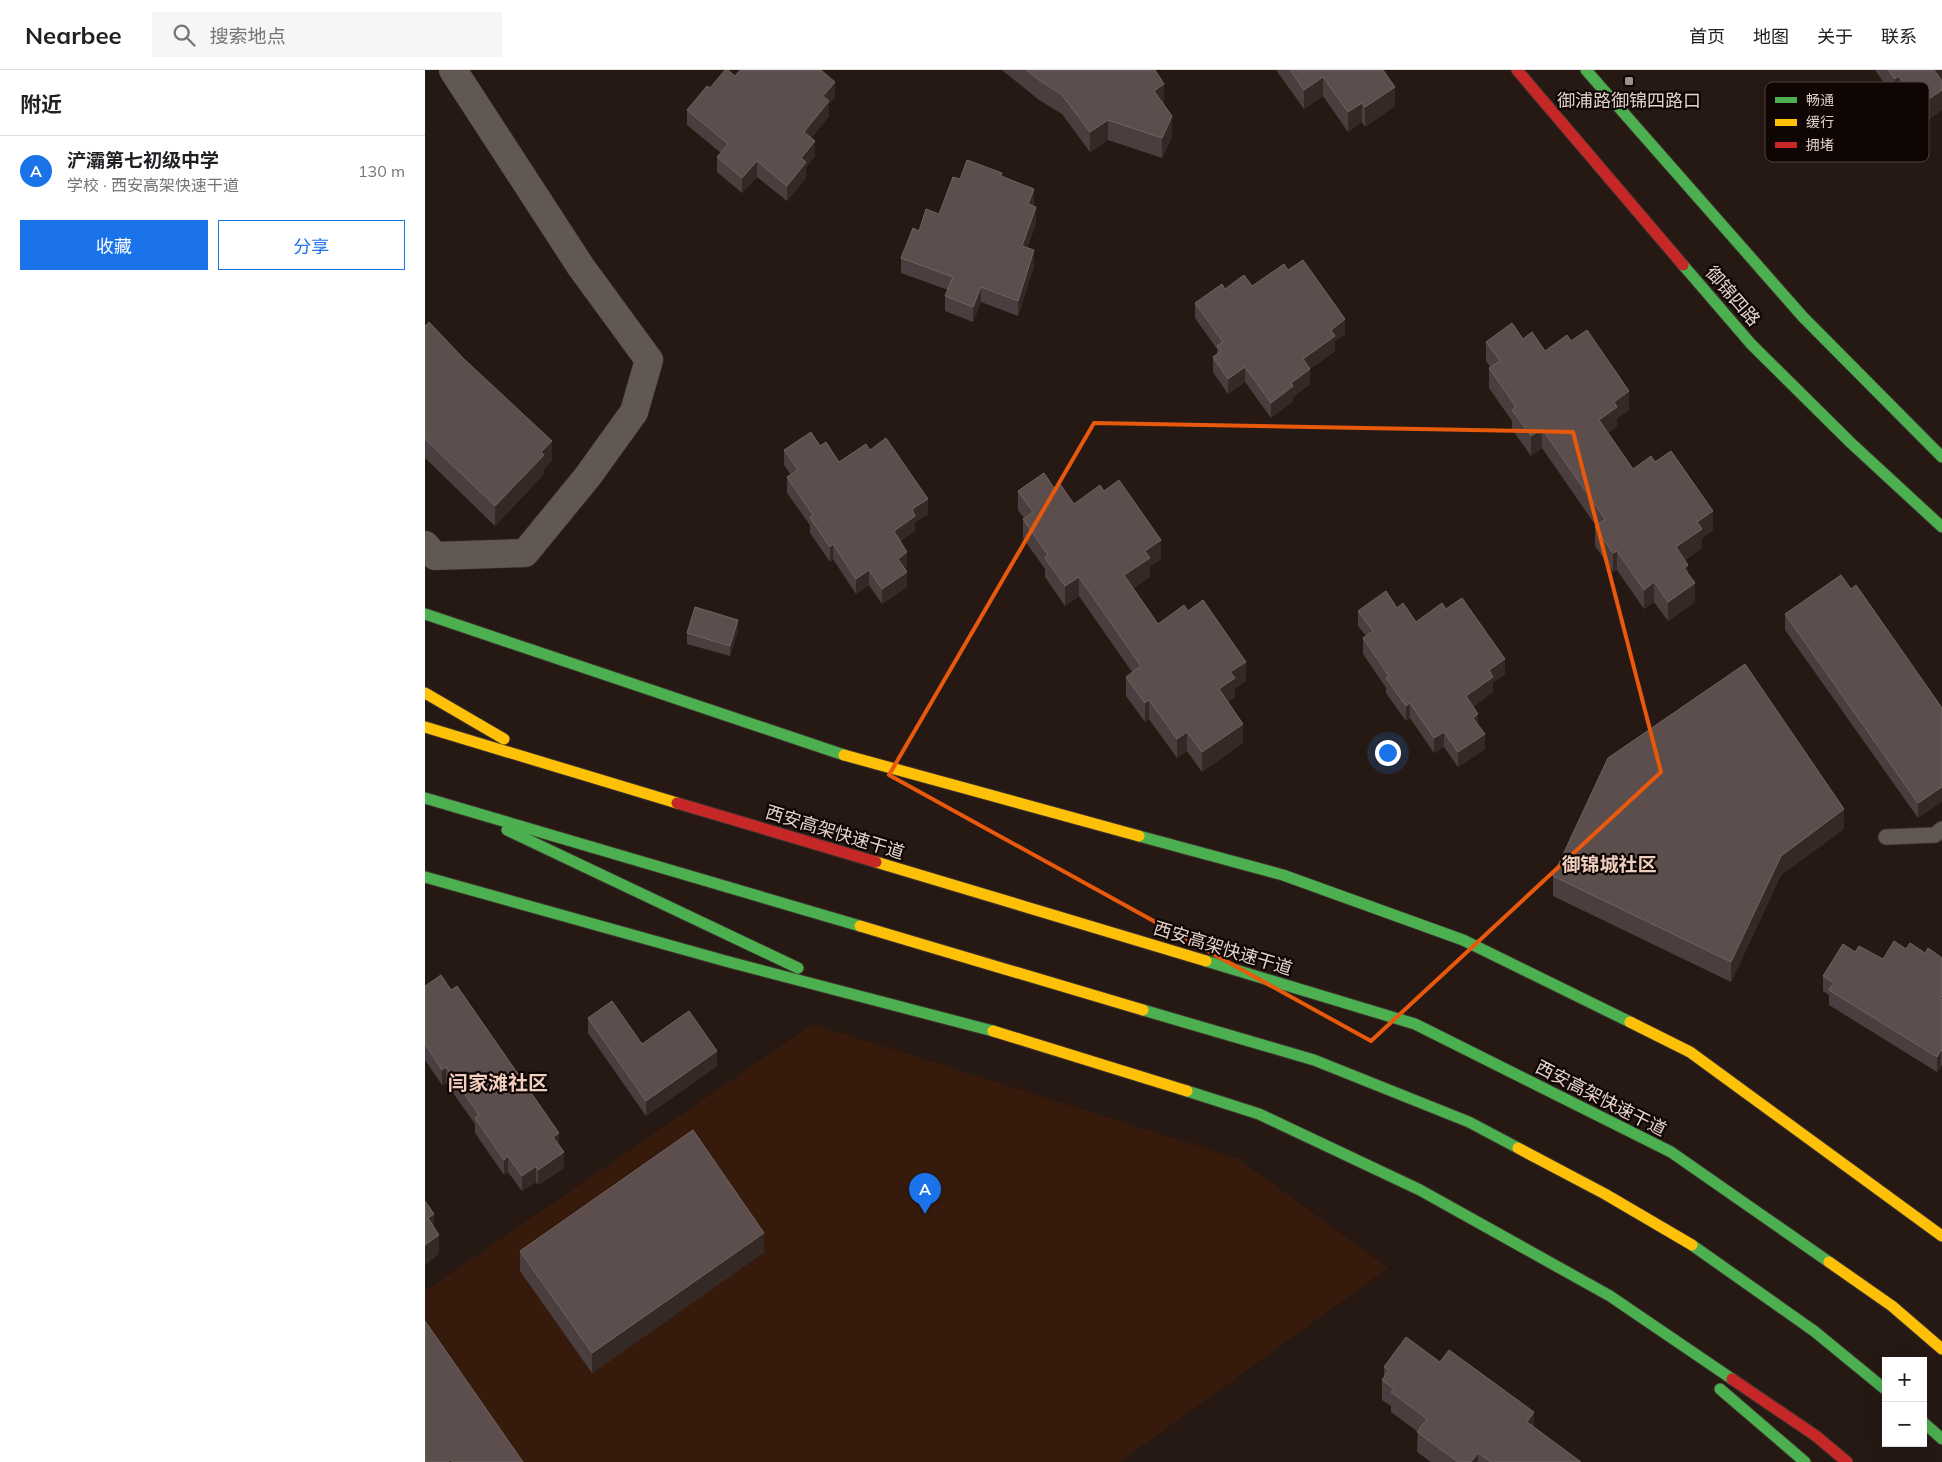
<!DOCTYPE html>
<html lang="zh">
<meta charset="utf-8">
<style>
body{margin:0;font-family:Mulish,"Noto Sans SC",sans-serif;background:#f6f6f6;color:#202124}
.controls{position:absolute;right:15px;bottom:15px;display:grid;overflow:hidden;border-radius:0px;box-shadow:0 5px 20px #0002}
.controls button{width:45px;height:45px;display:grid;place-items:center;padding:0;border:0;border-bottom:1px solid #e0e0e0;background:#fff;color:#202124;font:25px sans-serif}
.you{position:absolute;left:962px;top:682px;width:18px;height:18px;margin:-12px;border:4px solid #fff;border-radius:50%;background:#1a73e8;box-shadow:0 0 0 8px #1a73e833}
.badge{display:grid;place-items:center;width:32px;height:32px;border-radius:50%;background:#1a73e8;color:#fff;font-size:16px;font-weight:700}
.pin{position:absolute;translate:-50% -41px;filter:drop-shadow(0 1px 2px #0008)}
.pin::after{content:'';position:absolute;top:26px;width:18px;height:15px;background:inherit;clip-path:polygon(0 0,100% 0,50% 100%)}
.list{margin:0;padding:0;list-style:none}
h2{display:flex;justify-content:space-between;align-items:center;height:65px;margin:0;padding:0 20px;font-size:21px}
h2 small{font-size:16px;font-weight:400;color:#757577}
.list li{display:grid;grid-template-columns:32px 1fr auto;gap:15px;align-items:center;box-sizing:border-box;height:70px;padding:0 20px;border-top:1px solid #e0e0e0}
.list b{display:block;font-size:19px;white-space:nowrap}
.list p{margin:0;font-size:16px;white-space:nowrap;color:#757577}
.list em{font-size:16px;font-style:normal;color:#757577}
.actions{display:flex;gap:10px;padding:15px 20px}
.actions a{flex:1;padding:11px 0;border:1px solid #1a73e8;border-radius:0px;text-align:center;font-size:18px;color:#1a73e8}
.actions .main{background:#1a73e8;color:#fff}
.icon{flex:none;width:28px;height:28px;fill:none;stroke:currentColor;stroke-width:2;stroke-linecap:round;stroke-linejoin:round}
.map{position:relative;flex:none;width:1517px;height:1392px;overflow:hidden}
header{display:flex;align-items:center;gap:30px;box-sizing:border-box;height:70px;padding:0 25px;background:#fff;border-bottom:1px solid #e0e0e0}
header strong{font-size:24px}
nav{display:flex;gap:28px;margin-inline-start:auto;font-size:18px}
.search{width:350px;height:45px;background:#f6f6f6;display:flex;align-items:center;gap:12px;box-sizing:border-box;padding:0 18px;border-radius:0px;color:#757577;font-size:19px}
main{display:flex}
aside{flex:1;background:#fff}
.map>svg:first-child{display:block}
.built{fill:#361b0d}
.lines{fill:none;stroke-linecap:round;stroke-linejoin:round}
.lane-casing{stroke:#3e332e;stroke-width:17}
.street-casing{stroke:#3e332e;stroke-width:29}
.fast-casing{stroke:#3e332e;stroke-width:13}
.slow-casing{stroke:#3e332e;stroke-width:13}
.jam-casing{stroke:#3e332e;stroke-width:13}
.lane{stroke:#625853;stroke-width:15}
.street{stroke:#625853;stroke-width:28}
.fast{stroke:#4caf50;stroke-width:11}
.slow{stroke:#ffc107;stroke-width:11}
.jam{stroke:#c62828;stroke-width:11}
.wall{fill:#4b3e3e}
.shaded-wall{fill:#352926}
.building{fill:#5b4e4d;stroke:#706361}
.marked{fill:none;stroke:#e8590c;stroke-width:4;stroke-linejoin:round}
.poi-dot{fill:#a2918b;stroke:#0f0503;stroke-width:2}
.labels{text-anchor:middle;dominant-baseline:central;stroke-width:4.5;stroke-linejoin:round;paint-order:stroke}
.poi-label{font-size:18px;fill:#e4d2cb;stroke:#0f0503}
.street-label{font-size:18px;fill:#e4d2cb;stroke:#0f0503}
.neighbourhood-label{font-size:19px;font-weight:bold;fill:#f1cfbf;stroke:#0f0503}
.quarter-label{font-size:20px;font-weight:bold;fill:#f1cfbf;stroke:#0f0503}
.key{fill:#0f0503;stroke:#4f423f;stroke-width:1}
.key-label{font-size:14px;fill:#e4d2cb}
</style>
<header>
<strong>Nearbee</strong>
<div class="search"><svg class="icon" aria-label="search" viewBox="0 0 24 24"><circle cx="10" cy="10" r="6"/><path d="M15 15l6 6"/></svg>搜索地点</div>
<nav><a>首页</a><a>地图</a><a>关于</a><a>联系</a></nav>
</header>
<main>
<aside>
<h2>附近<small></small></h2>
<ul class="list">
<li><span class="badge">A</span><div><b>浐灞第七初级中学</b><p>学校 · 西安高架快速干道</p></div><em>130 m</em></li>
</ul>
<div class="actions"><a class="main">收藏</a><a>分享</a></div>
</aside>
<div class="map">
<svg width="1517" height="1392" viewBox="0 0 1517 1392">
<rect width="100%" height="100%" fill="#261913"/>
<path class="built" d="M 388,954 L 814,1089 L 963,1198 L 695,1392 L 0,1392 L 0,1221 Z"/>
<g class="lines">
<g class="lane-casing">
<path id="lane" d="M 1461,767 L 1510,765 L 1517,759"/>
</g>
<g class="street-casing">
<path id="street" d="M 0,475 L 10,486 L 100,483 L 163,406 L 209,342 L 224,290 L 156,197 L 28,0"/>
</g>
<g class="fast-casing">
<g id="fast">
<path d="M 1161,0 L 1378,247 L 1517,387"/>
<path d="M 1258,195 L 1326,274 L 1426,373 L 1517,457"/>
<path d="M 0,544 L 419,685"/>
<path d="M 0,728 L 435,856"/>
<path d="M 82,760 L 373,898"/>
<path d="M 714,766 L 858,805 L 1038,870 L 1205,952"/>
<path d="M 0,807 L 304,892 L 568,961"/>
<path d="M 781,891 L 990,954 L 1246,1082 L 1404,1192"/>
<path d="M 718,940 L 889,990 L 1044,1052 L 1093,1078"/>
<path d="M 762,1021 L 834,1044 L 995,1120 L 1185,1226 L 1307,1309"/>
<path d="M 1267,1175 L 1389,1261 L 1461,1320"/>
<path d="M 1295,1319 L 1380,1392"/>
<path d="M 1498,1352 L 1517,1369"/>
</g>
</g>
<g class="slow-casing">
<g id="slow">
<path d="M 0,623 L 79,669"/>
<path d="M 0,657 L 252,733"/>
<path d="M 419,685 L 714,766"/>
<path d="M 451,792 L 781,891"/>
<path d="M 435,856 L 718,940"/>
<path d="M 1205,952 L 1265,982 L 1517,1166"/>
<path d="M 568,961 L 762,1021"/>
<path d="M 1093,1078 L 1180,1124 L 1267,1175"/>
<path d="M 1404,1192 L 1467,1236 L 1517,1279"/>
</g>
</g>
<g class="jam-casing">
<g id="jam">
<path d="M 1092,0 L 1258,195"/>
<path d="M 252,733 L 451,792"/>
<path d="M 1307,1309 L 1391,1366 L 1422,1392"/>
</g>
</g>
<use href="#lane" class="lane"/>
<use href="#street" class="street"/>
<use href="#fast" class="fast"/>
<use href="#slow" class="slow"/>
<use href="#jam" class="jam"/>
</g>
<g class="wall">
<path d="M 577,0 L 730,0 L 739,33 L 738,34 L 747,66 L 737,88 L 683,70 L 665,82 L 637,44 L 614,30 Z"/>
<path d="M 851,0 L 958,0 L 970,36 L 940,57 L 937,52 L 923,62 L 898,26 L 879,39 Z"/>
<path d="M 1450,0 L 1517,0 L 1517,40 L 1495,55 L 1474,26 L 1470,29 Z"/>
<path d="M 310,6 L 410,27 L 404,34 L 404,46 L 386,68 L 390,86 L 381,97 L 381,108 L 362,131 L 332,107 L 317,123 L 292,102 L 292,87 L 296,83 L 262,55 L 262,40 L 285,18 Z"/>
<path d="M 577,107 L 609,134 L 608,136 L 611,153 L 602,178 L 609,196 L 593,246 L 556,232 L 548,252 L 520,241 L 520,226 L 523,220 L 476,203 L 476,188 L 494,161 L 514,144 L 535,109 Z"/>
<path d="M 863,200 L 920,264 L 910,271 L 910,281 L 885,299 L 885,314 L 868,327 L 868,331 L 846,348 L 820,312 L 803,324 L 788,302 L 788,287 L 792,284 L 792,279 L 770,248 L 770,233 L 800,219 L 827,216 Z"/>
<path d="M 0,256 L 127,390 L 119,399 L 119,404 L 70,456 L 0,388 Z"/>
<path d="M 1098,269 L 1120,281 L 1146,271 L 1204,340 L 1192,348 L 1192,356 L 1183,363 L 1208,399 L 1230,392 L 1288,460 L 1277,468 L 1277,478 L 1260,490 L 1270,532 L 1243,551 L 1229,532 L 1219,539 L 1192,500 L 1188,502 L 1170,476 L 1170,457 L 1171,456 L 1117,378 L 1106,386 L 1087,359 L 1087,351 L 1064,318 L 1064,298 L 1066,298 L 1061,291 L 1061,272 Z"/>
<path d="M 395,376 L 414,392 L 445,380 L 503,444 L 490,452 L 490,461 L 475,471 L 482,497 L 480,499 L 482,517 L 457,534 L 444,515 L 431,524 L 408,489 L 405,492 L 385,463 L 385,455 L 362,423 L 362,407 L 366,405 L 359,395 L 359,380 Z"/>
<path d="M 629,418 L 649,434 L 679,421 L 736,489 L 725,496 L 725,507 L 708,518 L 733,554 L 763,541 L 821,611 L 810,618 L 810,627 L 803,632 L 818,673 L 777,702 L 762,681 L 752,688 L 724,649 L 720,652 L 701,626 L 701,607 L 707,602 L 654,526 L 640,536 L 620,507 L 620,499 L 598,468 L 598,449 L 599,448 L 593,440 L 593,421 Z"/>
<path d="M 1426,519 L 1517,638 L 1493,748 L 1360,560 L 1360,544 Z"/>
<path d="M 972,538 L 991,552 L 1021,539 L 1080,604 L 1068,612 L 1068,622 L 1048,637 L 1060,679 L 1033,697 L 1019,677 L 1009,683 L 985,648 L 981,651 L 961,623 L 961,618 L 938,584 L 938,568 L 941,566 L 933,556 L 933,541 Z"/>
<path d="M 313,560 L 305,586 L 262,574 L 262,563 Z"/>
<path d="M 1419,759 L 1356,805 L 1306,912 L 1128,826 L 1128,806 Z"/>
<path d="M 1481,879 L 1517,888 L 1517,996 L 1516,996 L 1512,1002 L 1404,935 L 1404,925 L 1398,921 L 1398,906 L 1430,882 L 1458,889 Z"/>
<path d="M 0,916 L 134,1075 L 139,1098 L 113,1115 L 111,1112 L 97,1121 L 83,1102 L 79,1105 L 50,1063 L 50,1054 L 21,1013 L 17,1015 L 0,990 Z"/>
<path d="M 163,948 L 217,974 L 292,996 L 221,1046 L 163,963 Z"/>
<path d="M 95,1181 L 339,1182 L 167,1303 L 95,1201 Z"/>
<path d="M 1015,1292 L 1109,1357 L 1156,1392 L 1006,1392 L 992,1382 L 993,1362 L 966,1342 L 966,1336 L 957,1330 L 957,1310 L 959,1307 L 959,1297 Z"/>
</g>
<g class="shaded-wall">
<path d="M 1507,0 L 1517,0 L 1517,11 Z"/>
<path d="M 1474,6 L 1474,26 L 1470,29 L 1470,9 Z"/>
<path d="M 898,7 L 898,26 L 879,39 L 879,20 Z"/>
<path d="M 410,12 L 410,27 L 404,34 L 404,46 L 379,77 L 379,62 L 398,26 Z"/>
<path d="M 739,14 L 739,33 L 729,41 L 729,21 Z"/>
<path d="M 970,17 L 970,36 L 940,57 L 940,37 Z"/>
<path d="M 1517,20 L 1517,40 L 1495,55 L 1495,35 Z"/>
<path d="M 937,33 L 937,52 L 923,62 L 923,42 Z"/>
<path d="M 747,46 L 747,66 L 737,88 L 737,68 Z"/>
<path d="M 683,50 L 683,70 L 665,82 L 665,62 Z"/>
<path d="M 390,71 L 390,86 L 381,97 L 381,108 L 362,131 L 362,116 L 376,88 Z"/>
<path d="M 332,91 L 332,107 L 317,123 L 317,108 Z"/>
<path d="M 609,119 L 609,134 L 603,149 L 603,134 Z"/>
<path d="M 611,137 L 611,153 L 597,191 L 597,176 Z"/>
<path d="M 609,180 L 609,196 L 593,246 L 593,231 Z"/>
<path d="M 556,217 L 556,232 L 548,252 L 548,237 Z"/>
<path d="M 920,249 L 920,264 L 910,271 L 910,281 L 878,304 L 878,289 L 906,260 Z"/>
<path d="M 820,297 L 820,312 L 803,324 L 803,309 Z"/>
<path d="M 885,299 L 885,314 L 868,327 L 868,331 L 846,348 L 846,333 L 866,313 Z"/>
<path d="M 1204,321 L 1204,340 L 1192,348 L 1192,356 L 1174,369 L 1174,350 L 1189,332 Z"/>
<path d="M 1117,359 L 1117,378 L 1106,386 L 1106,366 Z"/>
<path d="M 127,371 L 127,390 L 119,399 L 119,404 L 70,456 L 70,436 L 116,382 Z"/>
<path d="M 503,429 L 503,444 L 490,452 L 490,461 L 469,476 L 469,461 L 487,439 Z"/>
<path d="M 1288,441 L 1288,460 L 1277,468 L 1277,478 L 1251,496 L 1251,477 L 1272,452 Z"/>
<path d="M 736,470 L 736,489 L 725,496 L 725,507 L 699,524 L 699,505 L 720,481 Z"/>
<path d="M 408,474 L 408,489 L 405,492 L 405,477 Z"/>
<path d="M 1192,481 L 1192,500 L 1188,502 L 1188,483 Z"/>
<path d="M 482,482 L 482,497 L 473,504 L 473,489 Z"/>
<path d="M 1263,495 L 1263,514 L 1259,498 Z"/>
<path d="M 444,500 L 444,515 L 431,524 L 431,509 Z"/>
<path d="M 482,502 L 482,517 L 457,534 L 457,519 Z"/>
<path d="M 654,507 L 654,526 L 640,536 L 640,516 Z"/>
<path d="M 1229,512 L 1229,532 L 1219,539 L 1219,520 Z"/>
<path d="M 1270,513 L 1270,532 L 1243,551 L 1243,532 Z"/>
<path d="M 313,550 L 313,560 L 305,586 L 305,576 Z"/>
<path d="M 1080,589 L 1080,604 L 1068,612 L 1068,622 L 1041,642 L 1041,626 L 1064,600 Z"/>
<path d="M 821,592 L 821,611 L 810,618 L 810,627 L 794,638 L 794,619 L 805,602 Z"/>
<path d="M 724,630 L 724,649 L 720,652 L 720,633 Z"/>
<path d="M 985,633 L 985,648 L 981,651 L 981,636 Z"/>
<path d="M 1053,644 L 1053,659 L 1048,648 Z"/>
<path d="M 818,654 L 818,673 L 777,702 L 777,682 Z"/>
<path d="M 762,662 L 762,681 L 752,688 L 752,669 Z"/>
<path d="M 1019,662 L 1019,677 L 1009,683 L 1009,668 Z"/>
<path d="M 1060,664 L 1060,679 L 1033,697 L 1033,682 Z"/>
<path d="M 1517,717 L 1517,732 L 1493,748 L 1493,733 Z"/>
<path d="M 1419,739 L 1419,759 L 1356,805 L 1306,912 L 1306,892 L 1356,786 Z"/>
<path d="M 1516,980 L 1516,996 L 1512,1002 L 1512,987 Z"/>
<path d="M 292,981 L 292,996 L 221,1046 L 221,1031 Z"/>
<path d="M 21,997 L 21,1013 L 17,1015 L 17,1000 Z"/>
<path d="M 134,1063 L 134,1078 L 128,1067 Z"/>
<path d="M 139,1082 L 139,1098 L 113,1115 L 113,1100 Z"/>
<path d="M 83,1086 L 83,1102 L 79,1105 L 79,1090 Z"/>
<path d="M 111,1096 L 111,1112 L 97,1121 L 97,1106 Z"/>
<path d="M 9,1144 L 9,1164 L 3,1148 Z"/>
<path d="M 339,1163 L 339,1182 L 167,1303 L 167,1283 Z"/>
<path d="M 14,1165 L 14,1184 L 0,1195 L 0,1175 Z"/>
<path d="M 1109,1342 L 1109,1362 L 1102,1352 Z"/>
<path d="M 1053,1383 L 1053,1392 L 1046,1392 Z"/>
</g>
<g class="building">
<path d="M 300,0 L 303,0 L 310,6 L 315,0 L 396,0 L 410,12 L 398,26 L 404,31 L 379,62 L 390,71 L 376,88 L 381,92 L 362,116 L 332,91 L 317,108 L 292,87 L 303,74 L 262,40 L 282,16 L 285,18 Z"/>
<path d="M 601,0 L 730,0 L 739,14 L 729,21 L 747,46 L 737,68 L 683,50 L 665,62 L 637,25 L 614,10 Z"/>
<path d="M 865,0 L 958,0 L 970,17 L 940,37 L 937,33 L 923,42 L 898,7 L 879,20 Z"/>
<path d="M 1463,0 L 1509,0 L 1517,11 L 1517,20 L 1495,35 L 1474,6 L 1470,9 Z"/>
<path d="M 542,90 L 577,103 L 576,106 L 609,119 L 603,134 L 611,137 L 597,176 L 609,180 L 593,231 L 556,217 L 548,237 L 520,226 L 528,207 L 476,188 L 488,158 L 494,161 L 501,139 L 514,144 L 528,107 L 535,109 Z"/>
<path d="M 878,190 L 920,249 L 906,260 L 910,266 L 878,289 L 885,299 L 866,313 L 868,316 L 846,333 L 820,297 L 803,309 L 788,287 L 796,281 L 792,276 L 798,272 L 770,233 L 797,214 L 800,219 L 819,205 L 827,216 L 859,194 L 863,200 Z"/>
<path d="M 4,252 L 38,288 L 127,371 L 116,382 L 119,385 L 70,436 L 0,369 L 0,256 Z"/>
<path d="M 1087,253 L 1098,269 L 1107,262 L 1120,281 L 1142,265 L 1146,271 L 1162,260 L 1204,321 L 1189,332 L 1192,337 L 1174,350 L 1208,399 L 1226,386 L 1230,392 L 1246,381 L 1288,441 L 1272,452 L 1277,459 L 1251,477 L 1263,495 L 1259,498 L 1270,513 L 1243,532 L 1229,512 L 1219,520 L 1192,481 L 1188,483 L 1170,457 L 1180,449 L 1117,359 L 1106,366 L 1087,340 L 1091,337 L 1064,298 L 1075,291 L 1061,272 Z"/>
<path d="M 386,362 L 395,376 L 401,372 L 414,392 L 441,374 L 445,380 L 461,368 L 503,429 L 487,439 L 490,446 L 469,461 L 482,482 L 473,489 L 482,502 L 457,519 L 444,500 L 431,509 L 408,474 L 405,477 L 385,448 L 388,445 L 362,407 L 373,400 L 359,380 Z"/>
<path d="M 619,403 L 629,418 L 635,414 L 649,434 L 675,415 L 679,421 L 694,410 L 736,470 L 720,481 L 725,488 L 699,505 L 733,554 L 759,535 L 763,541 L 778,530 L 821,592 L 805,602 L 810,608 L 794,619 L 818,654 L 777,682 L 762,662 L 752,669 L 724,630 L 720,633 L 701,607 L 716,596 L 654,507 L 640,516 L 620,488 L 623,485 L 598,449 L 608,442 L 593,421 Z"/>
<path d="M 1416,505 L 1426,519 L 1431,515 L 1517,638 L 1517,717 L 1493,733 L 1360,544 Z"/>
<path d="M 961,521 L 972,538 L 978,533 L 991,552 L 1017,533 L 1021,539 L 1037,528 L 1080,589 L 1064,600 L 1068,607 L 1041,626 L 1053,644 L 1048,648 L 1060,664 L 1033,682 L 1019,662 L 1009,668 L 985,633 L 981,636 L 961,608 L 964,606 L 938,568 L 948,561 L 933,541 Z"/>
<path d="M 270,537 L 313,550 L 305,576 L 262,563 Z"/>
<path d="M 1320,594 L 1419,739 L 1356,786 L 1306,892 L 1128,806 L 1183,688 Z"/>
<path d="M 1469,871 L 1481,879 L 1485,873 L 1500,883 L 1503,878 L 1517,888 L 1517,926 L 1515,929 L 1517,930 L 1517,981 L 1516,980 L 1512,987 L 1404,920 L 1409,913 L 1398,906 L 1418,874 L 1430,882 L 1434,876 L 1458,889 Z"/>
<path d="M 16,905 L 26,920 L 32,916 L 134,1063 L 128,1067 L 139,1082 L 113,1100 L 111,1096 L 97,1106 L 83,1086 L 79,1090 L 50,1048 L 54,1045 L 21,997 L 17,1000 L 0,974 L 0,916 Z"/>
<path d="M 187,931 L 217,974 L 264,941 L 292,981 L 221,1031 L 163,948 Z"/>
<path d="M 268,1060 L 339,1163 L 167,1283 L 95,1181 Z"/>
<path d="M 0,1131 L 9,1144 L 3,1148 L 14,1165 L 0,1175 Z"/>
<path d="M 0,1251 L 98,1392 L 27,1392 L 26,1390 L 23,1392 L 0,1392 Z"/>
<path d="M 981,1267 L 1015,1292 L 1024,1280 L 1109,1342 L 1102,1352 L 1156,1392 L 1066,1392 L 1053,1383 L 1046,1392 L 1033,1392 L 992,1362 L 1002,1349 L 966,1322 L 969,1319 L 957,1310 L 964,1300 L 959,1297 Z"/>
</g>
<path class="marked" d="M 669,353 L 1148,362 L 1236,702 L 946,971 L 464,705 Z"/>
<rect class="poi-dot" x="1199" y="6" width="10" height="10" rx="2.5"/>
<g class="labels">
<g class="poi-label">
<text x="1204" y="30">御浦路御锦四路口</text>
</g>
<g class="street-label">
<text transform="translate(1308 226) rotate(49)">御锦四路</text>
<text transform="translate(410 762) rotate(17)">西安高架快速干道</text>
<text transform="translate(798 878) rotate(17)">西安高架快速干道</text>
<text transform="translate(1176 1028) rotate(27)">西安高架快速干道</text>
</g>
<g class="neighbourhood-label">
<text x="1184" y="794">御锦城社区</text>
</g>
<g class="quarter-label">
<text x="73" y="1012">闫家滩社区</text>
</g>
</g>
<rect x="1340" y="12" width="164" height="80" rx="8" class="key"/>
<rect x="1350" y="27" width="22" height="6" fill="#4caf50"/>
<rect x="1350" y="49" width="22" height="7" fill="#ffc107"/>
<rect x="1350" y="72" width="22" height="6" fill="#c62828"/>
<g class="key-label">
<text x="1381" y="35">畅通</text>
<text x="1381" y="57">缓行</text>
<text x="1381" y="80">拥堵</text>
</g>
</svg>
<div class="controls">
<button>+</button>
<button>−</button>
</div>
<div class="you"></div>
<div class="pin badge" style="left:500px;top:1144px">A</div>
</div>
</main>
